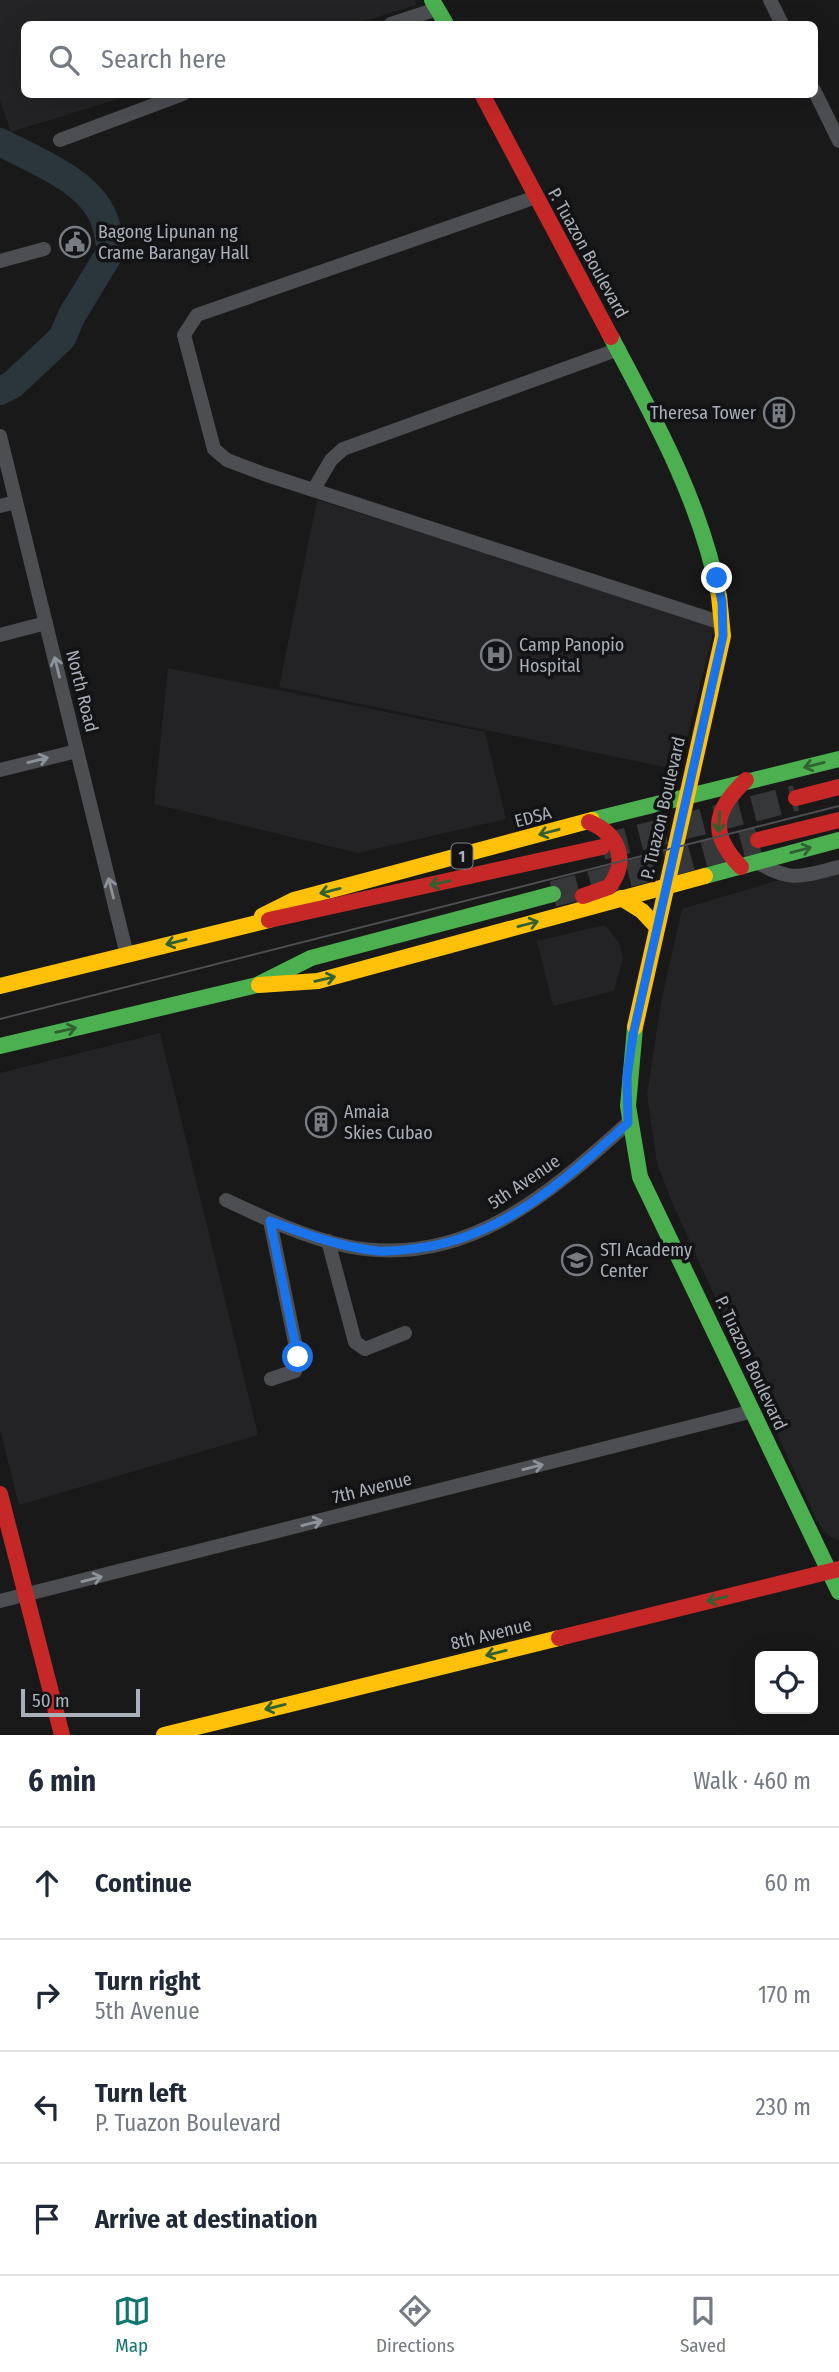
<!DOCTYPE html>
<meta charset="utf-8">
<style>
body{margin:0;font-family:"Fira Sans Condensed",sans-serif;background:#f2f2f3;color:#1f2937}
.controls{position:absolute;right:21px;bottom:21px;display:grid;overflow:hidden;border-radius:10px;box-shadow:0 7px 28px #0002}
.controls button{width:63px;height:63px;display:grid;place-items:center;padding:0;border:0;border-bottom:2px solid #e0e1e3;background:#fff;color:#1f2937;font:35px sans-serif}
.scale{position:absolute;left:21px;bottom:18px;width:119px;box-sizing:border-box;padding-left:7px;border:4px solid #a9b0ba;border-top:0;font-size:19px;line-height:24px;white-space:nowrap;color:#a9b0ba;-webkit-text-stroke:5px #131315;paint-order:stroke}
.stop{position:absolute;width:21px;height:21px;margin:-16px;border:5px solid #1a73e8;border-radius:50%;background:#fff}
.stop.end{background:#1a73e8;border-color:#fff;box-shadow:0 2px 7px #0008}
.list{margin:0;padding:0;list-style:none}
h2{display:flex;justify-content:space-between;align-items:center;height:91px;margin:0;padding:0 28px;font-size:30px}
h2 small{font-size:23px;font-weight:400;color:#747a83}
.list li{display:grid;grid-template-columns:46px 1fr auto;gap:21px;align-items:center;box-sizing:border-box;height:112px;padding:0 28px;border-top:2px solid #e0e1e3}
.list b{display:block;font-size:26px;white-space:nowrap}
.list p{margin:0;font-size:23px;white-space:nowrap;color:#747a83}
.list em{font-size:23px;font-style:normal;color:#747a83}
.icon{flex:none;width:38px;height:38px;fill:none;stroke:currentColor;stroke-width:2;stroke-linecap:round;stroke-linejoin:round}
.map{position:relative;flex:none;width:839px;height:1735px;overflow:hidden}
.search{position:absolute;background:#fff;box-shadow:0 7px 28px #0002;left:21px;right:21px;top:21px;height:77px;display:flex;align-items:center;gap:18px;box-sizing:border-box;padding:0 24px;border-radius:10px;color:#747a83;font-size:26px}
.sheet{height:539px;background:#fff}
nav{display:flex;justify-content:space-around;align-items:center;box-sizing:border-box;height:98px;border-top:2px solid #e0e1e3;background:#fff;font-size:19px;color:#747a83}
nav a{display:grid;justify-items:center;gap:4px}
nav .on{color:#0f766e}
.map>svg:first-child{display:block}
.built{fill:#232325}
.lines{fill:none;stroke-linecap:round;stroke-linejoin:round}
.river{stroke:#2b353c;stroke-width:28}
.highway-tunnel{stroke:#363739;stroke-width:26;stroke-dasharray:26 13;stroke-linecap:butt}
.street{stroke:#4c4e52;stroke-width:14}
.fast{stroke:#4caf50;stroke-width:16}
.slow{stroke:#ffc107;stroke-width:16}
.jam{stroke:#c62828;stroke-width:16}
.tram{stroke:#4c4e51;stroke-width:2}
.oneway{stroke:#8d939b}
.oneway2{stroke:#306132}
.route{stroke:#1a73e8;stroke-width:9}
.labels{text-anchor:middle;dominant-baseline:central;stroke-width:7;stroke-linejoin:round;paint-order:stroke}
.shield{fill:#131315;stroke:#7c8188;stroke-width:2}
.shield-label{font-size:16px;font-weight:bold;fill:#a9b0ba}
.poi-label{font-size:18px;fill:#a9b0ba;stroke:#131315;text-anchor:start}
.street-label{font-size:18px;fill:#a9b0ba;stroke:#131315}
</style>
<div class="map">
<svg width="839" height="1735" viewBox="0 0 839 1735">
<rect width="100%" height="100%" fill="#191919"/>
<g class="built">
<path d="M 0,0 L 415,0 L 416,5 L 355,24 L 24,24 L 24,94 L 131,95 L 11,132 L 0,100 Z"/>
<path d="M 317,500 L 715,625 L 679,770 L 279,687 Z"/>
<path d="M 168,668 L 485,732 L 506,819 L 358,853 L 154,804 Z"/>
<path d="M 839,862 L 839,1540 L 827,1535 L 816,1519 L 675,1209 L 657,1164 L 647,1094 L 662,997 L 682,909 Z"/>
<path d="M 605,925 L 619,943 L 623,958 L 614,991 L 553,1006 L 537,941 Z"/>
<path d="M 160,1033 L 258,1435 L 19,1505 L 0,1429 L 0,1073 Z"/>
</g>
<g class="lines">
<path class="river" d="M 0,142 C 34,160 89,180 104,219 C 108,229 109,241 111,251 L 72,315 L 62,338 L 12,385 L 0,391"/>
<g class="highway-tunnel">
<path d="M 602,847 L 796,798"/>
<path d="M 553,894 L 758,840"/>
</g>
<g class="street">
<path d="M 770,0 L 782,24"/>
<path d="M 391,24 L 437,9"/>
<path d="M 814,90 L 839,141"/>
<path d="M 60,140 L 183,94"/>
<path d="M 536,197 L 197,315 L 184,335 L 214,449 L 227,460 L 264,474 L 722,623"/>
<path d="M 0,261 L 44,249"/>
<path d="M 0,436 L 127,955"/>
<path d="M 314,489 L 331,460 L 343,449 L 619,349"/>
<path d="M 0,506 L 16,502"/>
<path d="M 0,635 L 46,623"/>
<path d="M 0,770 L 77,751"/>
<path d="M 757,862 C 791,883 802,876 839,867"/>
<path d="M 226,1200 C 264,1218 304,1237 346,1246 C 463,1270 547,1196 628,1123"/>
<path d="M 270,1221 L 298,1357 L 295,1371 L 271,1379"/>
<path d="M 328,1241 L 355,1342 L 365,1349 L 405,1333"/>
<path d="M 0,1601 L 753,1411"/>
</g>
<g class="fast">
<path d="M 432,0 L 446,24"/>
<path d="M 611,337 C 655,420 701,502 719,596"/>
<path d="M 592,820 L 839,759"/>
<path d="M 705,876 L 839,840"/>
<path d="M 635,1027 L 628,1106 L 640,1177 L 839,1592"/>
<path d="M 0,1046 L 257,985 L 311,958 L 553,894"/>
</g>
<g class="slow">
<path d="M 621,898 L 642,911 L 656,926"/>
<path d="M 262,916 L 294,900 L 592,820"/>
<path d="M 259,985 L 318,981 L 705,876"/>
<path d="M 0,986 L 269,920"/>
<path d="M 635,1027 L 723,636 L 719,596"/>
<path d="M 164,1735 L 559,1638"/>
</g>
<g class="jam">
<path d="M 482,94 L 611,337"/>
<path d="M 796,798 L 839,787"/>
<path d="M 758,840 L 839,820"/>
<path d="M 741,867 C 709,834 713,811 746,780"/>
<path d="M 583,896 L 609,887 C 629,861 619,834 589,822"/>
<path d="M 269,920 L 602,847"/>
<path d="M 0,1494 L 62,1735"/>
<path d="M 559,1638 L 839,1569"/>
</g>
<path class="tram" d="M 0,1019 L 839,806"/>
</g>
<defs><path id="oneway-shaft" d="M-6 0H5M1.5-3L5.5 0L1.5 3" fill="none" stroke-width="1.6" stroke-linecap="round" stroke-linejoin="round" transform="scale(1.75)"/></defs>
<g class="oneway">
<use href="#oneway-shaft" transform="translate(57 667) rotate(-104)"/>
<use href="#oneway-shaft" transform="translate(38 760) rotate(-14)"/>
<use href="#oneway-shaft" transform="translate(111 888) rotate(-104)"/>
<use href="#oneway-shaft" transform="translate(533 1467) rotate(-14)"/>
<use href="#oneway-shaft" transform="translate(312 1523) rotate(-14)"/>
<use href="#oneway-shaft" transform="translate(92 1579) rotate(-14)"/>
</g>
<g class="oneway2">
<use href="#oneway-shaft" transform="translate(814 765) rotate(166)"/>
<use href="#oneway-shaft" transform="translate(719 822) rotate(94)"/>
<use href="#oneway-shaft" transform="translate(549 832) rotate(165)"/>
<use href="#oneway-shaft" transform="translate(801 850) rotate(-15)"/>
<use href="#oneway-shaft" transform="translate(440 883) rotate(167)"/>
<use href="#oneway-shaft" transform="translate(330 891) rotate(166)"/>
<use href="#oneway-shaft" transform="translate(528 924) rotate(-15)"/>
<use href="#oneway-shaft" transform="translate(176 942) rotate(166)"/>
<use href="#oneway-shaft" transform="translate(325 979) rotate(-13)"/>
<use href="#oneway-shaft" transform="translate(66 1030) rotate(-13)"/>
<use href="#oneway-shaft" transform="translate(717 1599) rotate(166)"/>
<use href="#oneway-shaft" transform="translate(496 1653) rotate(166)"/>
<use href="#oneway-shaft" transform="translate(275 1707) rotate(166)"/>
</g>
<g class="lines">
<path class="route" d="M 298,1357 L 270,1221 C 305,1234 340,1247 378,1251 C 393,1252 411,1249 426,1247 C 509,1233 568,1177 628,1123 L 627,1077 L 633,1035 L 723,636 L 722,602 L 717,578"/>
</g>
<defs>
<g id="civic-ring" transform="scale(1.575)"><circle r="9.5" fill="#131315" stroke="#777b82" stroke-width="1.5"/><path d="M-.6-6.5H3V-4.5H.6V-3L4-1V1h2V6H-6V1h2V-1L-.6-3ZM-1.2 2.5V6h2.4V2.5Z" fill="#777b82"/></g>
<g id="building-ring" transform="scale(1.575)"><circle r="9.5" fill="#131315" stroke="#777b82" stroke-width="1.5"/><path d="M-4-6H4V6H1V3H-1V6H-4ZM-2.5-4.3h1.7v1.8h-1.7ZM.8-4.3h1.7v1.8H.8ZM-2.5-1h1.7V.8h-1.7ZM.8-1h1.7V.8H.8Z" fill="#777b82"/></g>
<g id="hospital-ring" transform="scale(1.575)"><circle r="9.5" fill="#131315" stroke="#777b82" stroke-width="1.5"/><path d="M-5-5h3v3.5h4V-5h3V5h-3V1.5h-4V5h-3Z" fill="#777b82"/></g>
<g id="university-ring" transform="scale(1.575)"><circle r="9.5" fill="#131315" stroke="#777b82" stroke-width="1.5"/><path d="M0-5L7-2L0 1L-7-2ZM-4 1L0 2.5L4 1V4Q0 6-4 4Z" fill="#777b82"/></g>
</defs>
<g fill-rule="evenodd">
<use href="#civic-ring" x="75" y="242"/>
<use href="#building-ring" x="779" y="413"/>
<use href="#hospital-ring" x="496" y="655"/>
<use href="#building-ring" x="321" y="1122"/>
<use href="#university-ring" x="577" y="1260"/>
</g>
<g class="labels">
<rect class="shield" x="451.5" y="843.5" width="21" height="25" rx="5"/>
<g class="shield-label">
<text x="462" y="856">1</text>
</g>
<g class="poi-label">
<text x="98" y="232">Bagong Lipunan ng<tspan x="98" dy="21">Crame Barangay Hall</tspan></text>
<text x="756" y="413" text-anchor="end">Theresa Tower</text>
<text x="519" y="645">Camp Panopio<tspan x="519" dy="21">Hospital</tspan></text>
<text x="344" y="1112">Amaia<tspan x="344" dy="21">Skies Cubao</tspan></text>
<text x="600" y="1250">STI Academy<tspan x="600" dy="21">Center</tspan></text>
</g>
<g class="street-label">
<text transform="translate(588 253) rotate(61)">P. Tuazon Boulevard</text>
<text transform="translate(82 691) rotate(76)">North Road</text>
<text transform="translate(663 808) rotate(-77)">P. Tuazon Boulevard</text>
<text transform="translate(533 817) rotate(-15)">EDSA</text>
<text transform="translate(524 1182) rotate(-34)">5th Avenue</text>
<text transform="translate(751 1363) rotate(65)">P. Tuazon Boulevard</text>
<text transform="translate(372 1488) rotate(-14)">7th Avenue</text>
<text transform="translate(491 1634) rotate(-14)">8th Avenue</text>
</g>
</g>
</svg>
<div class="controls">
<button><svg class="icon" aria-label="locate" viewBox="0 0 24 24"><circle cx="12" cy="12" r="6"/><path d="M12 2v4M12 18v4M2 12h4M18 12h4"/></svg></button>
</div>
<div class="scale">50 m</div>
<div class="stop" style="left:298px;top:1357px"></div>
<div class="stop end" style="left:717px;top:578px"></div>
<div class="search"><svg class="icon" aria-label="search" viewBox="0 0 24 24"><circle cx="10" cy="10" r="6"/><path d="M15 15l6 6"/></svg>Search here</div>
</div>
<section class="sheet">
<h2>6 min<small>Walk · 460 m</small></h2>
<ul class="list">
<li><svg class="icon" aria-label="ahead" viewBox="0 0 24 24"><path d="M12 20V5M6 11l6-6 6 6"/></svg><div><b>Continue</b></div><em>60 m</em></li>
<li><svg class="icon" aria-label="right" viewBox="0 0 24 24"><path d="M7 20v-9h11M14 6l5 5-5 5"/></svg><div><b>Turn right</b><p>5th Avenue</p></div><em>170 m</em></li>
<li><svg class="icon" aria-label="left" viewBox="0 0 24 24"><path d="M17 20v-9H6M10 6l-5 5 5 5"/></svg><div><b>Turn left</b><p>P. Tuazon Boulevard</p></div><em>230 m</em></li>
<li><svg class="icon" aria-label="arrive" viewBox="0 0 24 24"><path d="M6 21V4h12l-3 4 3 4H6"/></svg><div><b>Arrive at destination</b></div></li>
</ul>
</section>
<nav>
<a class="on"><svg class="icon" aria-label="map" viewBox="0 0 24 24"><path d="M3 6l6-2 6 2 6-2v14l-6 2-6-2-6 2zM9 4v14M15 6v14"/></svg>Map</a>
<a><svg class="icon" aria-label="directions" viewBox="0 0 24 24"><path d="M12 3l9 9-9 9-9-9zM9 14v-3h6M13 9l2 2-2 2"/></svg>Directions</a>
<a><svg class="icon" aria-label="saved" viewBox="0 0 24 24"><path d="M7 4h10v16l-5-4-5 4z"/></svg>Saved</a>
</nav>
